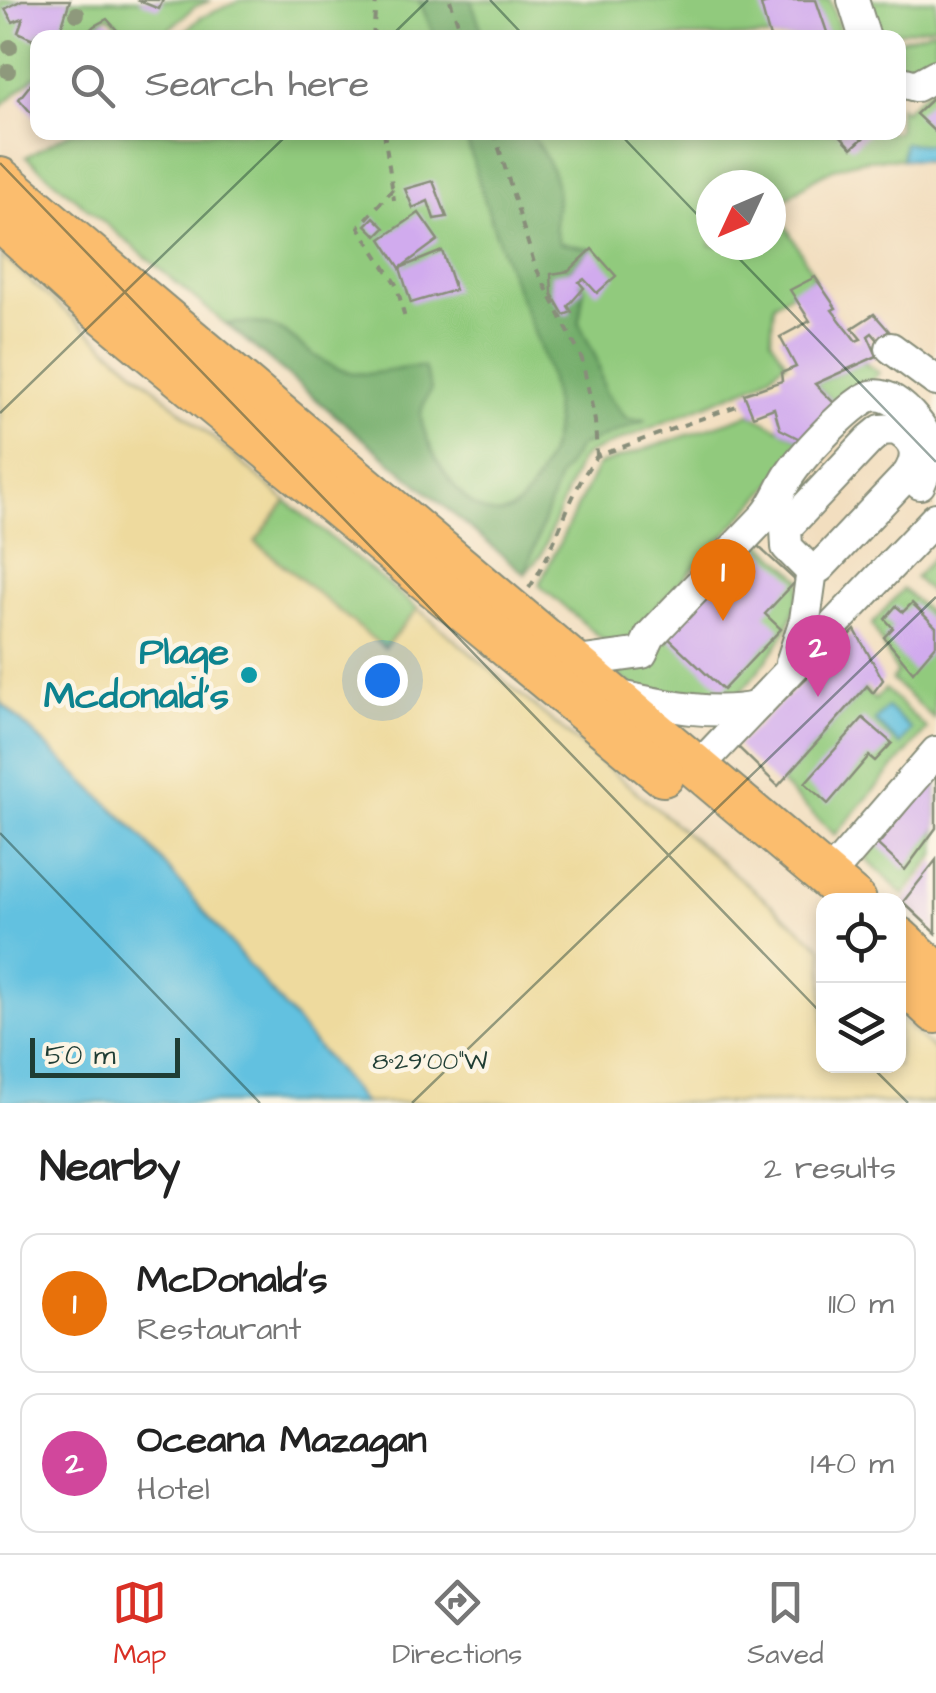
<!DOCTYPE html>
<meta charset="utf-8">
<style>
body{margin:0;font-family:"Architects Daughter",sans-serif;background:#f2f2f2;color:#222}
.controls{position:absolute;right:30px;bottom:30px;display:grid;overflow:hidden;border-radius:20px;box-shadow:0 5px 15px #0003}
.controls button{width:90px;height:90px;display:grid;place-items:center;padding:0;border:0;border-bottom:2px solid #e0e0e0;background:#fff;color:#222;font:50px sans-serif}
.compass{position:absolute;left:696px;top:170px;width:90px;height:90px;border-radius:50%;background:#fff;box-shadow:0 5px 15px #0003;rotate:226deg}
.scale{position:absolute;left:30px;bottom:25px;width:150px;box-sizing:border-box;padding-left:10px;border:5px solid #1f3d34;border-top:0;font-size:28px;line-height:35px;white-space:nowrap;color:#1f3d34;-webkit-text-stroke:8px #fcf5e5;paint-order:stroke}
.you{position:absolute;left:382px;top:680px;width:35px;height:35px;margin:-25px;border:8px solid #fff;border-radius:50%;background:#1a73e8;box-shadow:0 0 0 15px #1a73e833}
.badge{display:grid;place-items:center;width:65px;height:65px;border-radius:50%;background:#d93025;color:#fff;font-size:32px;font-weight:700}
.pin{position:absolute;translate:-50% -82px;filter:drop-shadow(0 2px 5px #0008)}
.pin::after{content:'';position:absolute;top:52px;width:35px;height:30px;background:inherit;clip-path:polygon(0 0,100% 0,50% 100%)}
.list{margin:0;padding:0;list-style:none}
h2{display:flex;justify-content:space-between;align-items:center;height:130px;margin:0;padding:0 40px;font-size:42px}
h2 small{font-size:32px;font-weight:400;color:#767676}
.list li{display:grid;grid-template-columns:65px 1fr auto;gap:30px;align-items:center;box-sizing:border-box;height:140px;margin:0 20px 20px;padding:0 20px;border:2px solid #e0e0e0;border-radius:20px}
.list b{display:block;font-size:38px;white-space:nowrap}
.list p{margin:0;font-size:32px;white-space:nowrap;color:#767676}
.list em{font-size:32px;font-style:normal;color:#767676}
.icon{flex:none;width:55px;height:55px;fill:none;stroke:currentColor;stroke-width:2;stroke-linecap:round;stroke-linejoin:round}
.map{position:relative;flex:none;width:936px;height:1103px;overflow:hidden}
.search{position:absolute;background:#fff;box-shadow:0 5px 15px #0003;left:30px;right:30px;top:30px;height:110px;display:flex;align-items:center;gap:25px;box-sizing:border-box;padding:0 35px;border-radius:20px;color:#767676;font-size:38px}
.sheet{height:450px;background:#fff}
nav{display:flex;justify-content:space-around;align-items:center;box-sizing:border-box;height:140px;border-top:2px solid #e0e0e0;background:#fff;font-size:28px;color:#767676}
nav a{display:grid;justify-items:center;gap:5px}
nav .on{color:#d93025}
.map>svg:first-child{display:block}
.green{fill:#91ca7d;stroke:#588458;stroke-width:2.5;fill-rule:evenodd}
.forest{fill:#74ae6c;stroke:#4a7650;stroke-width:2.5}
.sand{fill:#eeda9e;stroke:#868c69;stroke-width:2.5}
.water{fill:#62c1e0;stroke:#407f8a;stroke-width:2.5}
.building{fill:#d1abee}
.lines{fill:none;stroke-linecap:round;stroke-linejoin:round}
.minor-casing{stroke:#888e7a;stroke-width:34}
.highway-casing{stroke:#888e7a;stroke-width:46}
.path{stroke:#888e7a;stroke-width:4;stroke-dasharray:8 8;stroke-linecap:butt}
.minor{stroke:#fff;stroke-width:30}
.highway{stroke:#fbbd6e;stroke-width:42}
.tree{fill:#8e997c}
.ticks{fill:none;stroke:#1f3d34;stroke-width:2.5;stroke-opacity:0.45}
.culture-dot{fill:#0f9aa8;stroke:#fcf5e5;stroke-width:4}
.labels{text-anchor:middle;dominant-baseline:central;stroke-width:9;stroke-linejoin:round;paint-order:stroke}
.culture-label{font-size:38px;font-weight:bold;fill:#0d838f;stroke:#fcf5e5;text-anchor:end}
.ticks-label{font-size:25px;text-anchor:middle;fill:#1f3d34;stroke:#fcf5e5;stroke-width:9;stroke-linejoin:round;paint-order:stroke}
</style>
<div class="map">
<svg width="936" height="1103" viewBox="0 0 936 1103">
<rect width="100%" height="100%" fill="#fcf5e5"/>
<filter id="ink" filterUnits="userSpaceOnUse"><feTurbulence type="fractalNoise" baseFrequency=".01" numOctaves="2"/><feDisplacementMap in="SourceGraphic" scale="20" xChannelSelector="R" yChannelSelector="G"/><feConvolveMatrix kernelMatrix="1 2 1 2 8 2 1 2 1" color-interpolation-filters="sRGB"/></filter>
<filter id="wash" filterUnits="userSpaceOnUse"><feTurbulence type="fractalNoise" baseFrequency=".0048" numOctaves="4" result="noise"/><feDisplacementMap in="SourceGraphic" scale="40" xChannelSelector="R" yChannelSelector="G"/><feGaussianBlur stdDeviation="2.25" result="paint"/><feColorMatrix in="noise" values="0 0 0 0 0 0 0 0 0 0 0 0 0 0 0 0 0 1.4 0 .05"/><feComposite in="paint" operator="in"/></filter>
<g filter="url(#wash)">
<rect width="100%" height="100%" fill="#f2debf"/>
<g class="green">
<path d="M 0,0 L 211,0 L 194,7 L 160,37 L 130,37 L 108,15 L 81,37 L 38,38 L 37,75 L 0,107 Z"/>
<path d="M 241,0 L 830,0 L 842,37 L 178,38 L 200,18 Z"/>
<path d="M 864,0 L 936,0 L 936,25 L 874,37 Z"/>
<path d="M 936,29 L 936,59 L 910,78 L 899,66 L 899,40 Z"/>
<path d="M 936,83 L 936,161 C 859,155 837,158 775,207 L 815,277 L 774,304 L 771,339 L 786,362 L 759,383 L 587,454 L 579,462 L 541,555 L 525,574 L 26,157 L 71,132 L 898,132 L 899,106 L 904,111 ZM 711,185 L 771,185 L 771,245 L 711,245 Z"/>
<path d="M 863,362 L 879,373 L 842,411 L 815,384 Z"/>
<path d="M 750,414 L 810,444 L 642,623 L 640,635 L 614,649 L 539,585 L 598,465 Z"/>
<path d="M 798,466 L 816,484 L 759,541 L 801,579 C 797,628 765,664 734,699 L 646,696 L 613,672 L 639,665 Z"/>
<path d="M 286,501 L 418,609 L 384,649 L 255,541 Z"/>
<path d="M 936,554 L 936,598 L 915,578 Z"/>
<path d="M 903,589 L 936,620 L 934,719 L 892,680 L 897,673 L 872,624 Z"/>
<path d="M 864,689 L 875,700 L 885,689 L 927,729 L 835,835 L 780,783 Z"/>
<path d="M 936,774 L 936,854 L 904,895 L 866,859 Z"/>
</g>
<g class="forest">
<path d="M 419,0 L 471,0 L 484,37 L 435,37 Z"/>
<path d="M 465,133 L 530,133 C 541,148 558,175 557,194 C 557,214 551,224 560,243 L 592,249 L 569,271 L 584,288 L 579,323 L 597,360 L 605,392 L 627,419 L 647,420 L 580,446 L 559,477 L 525,574 L 227,324 C 294,316 287,347 339,369 C 369,381 393,366 424,367 L 431,389 C 427,398 420,408 421,417 C 425,450 476,542 518,505 C 536,489 555,447 555,423 C 556,371 527,318 509,270 C 492,225 477,179 465,133 Z"/>
</g>
<path class="sand" d="M 0,255 L 286,501 L 255,542 L 384,648 L 418,609 L 823,948 L 824,1066 L 898,1066 L 899,1018 L 936,1052 L 936,1103 L 364,1103 L 136,830 L 0,702 Z"/>
<g class="water">
<path d="M 904,143 L 931,145 L 931,161 L 902,159 Z"/>
<path d="M 0,702 L 136,830 L 364,1103 L 0,1103 Z"/>
<path d="M 887,707 L 911,729 L 900,745 L 875,721 Z"/>
</g>
<g id="blocks">
<g class="building">
<path d="M 22,0 L 70,0 L 58,38 L 39,32 L 35,40 L 18,32 L 23,18 L 13,22 L 5,9 Z"/>
<path d="M 137,0 L 163,0 L 159,9 Z"/>
<path d="M 778,0 L 816,0 L 829,38 L 770,38 L 761,5 Z"/>
<path d="M 107,19 L 124,38 L 81,38 L 94,26 Z"/>
<path d="M 38,75 L 38,116 L 35,117 L 19,99 Z"/>
<path d="M 936,95 L 936,133 L 916,114 Z"/>
<path d="M 837,132 L 870,132 L 852,148 Z"/>
<path d="M 433,181 L 447,217 L 434,219 L 428,201 L 413,208 L 405,189 Z"/>
<path d="M 419,213 L 438,240 L 400,268 L 381,239 Z"/>
<path d="M 374,217 L 385,228 L 377,236 L 366,225 Z"/>
<path d="M 592,249 L 616,276 L 597,293 L 584,279 L 579,282 L 584,288 L 568,306 L 572,312 L 564,315 L 552,294 L 551,274 L 569,271 Z"/>
<path d="M 442,251 L 455,290 L 411,303 L 400,268 Z"/>
<path d="M 815,277 L 836,308 L 832,310 L 856,341 L 861,339 L 852,328 L 874,314 L 889,331 L 878,340 L 872,333 L 868,336 L 877,356 L 815,384 L 842,411 L 810,444 L 780,429 L 774,408 L 753,416 L 744,394 L 782,381 L 781,373 L 796,367 L 780,337 L 810,321 L 790,290 Z"/>
<path d="M 749,538 L 796,581 L 765,614 L 781,629 L 723,690 L 663,633 Z"/>
<path d="M 912,603 L 936,627 L 936,645 L 913,672 L 884,637 L 893,628 L 885,619 L 896,606 L 903,612 Z"/>
<path d="M 855,630 L 883,680 L 873,693 L 867,686 L 778,786 L 737,746 Z"/>
<path d="M 863,718 L 892,743 L 875,761 L 869,756 L 828,804 L 805,783 Z"/>
<path d="M 936,774 L 936,828 L 905,870 L 878,845 Z"/>
<path d="M 936,860 L 936,933 L 903,902 Z"/>
</g>
</g>
</g>
<g filter="url(#ink)">
<use href="#blocks" fill-opacity="0" stroke="#888e7a" stroke-width="2.5"/>
<g class="lines">
<g class="minor-casing">
<g id="minor">
<path d="M 853,0 L 865,38"/>
<path d="M 898,81 L 916,86 L 936,75"/>
<path d="M 891,348 L 936,381"/>
<path d="M 895,429 C 916,440 920,455 908,474 L 820,567 L 808,568 L 787,547 L 786,528 L 870,439 L 881,430 Z"/>
<path d="M 577,662 L 642,653 L 650,636 L 765,516 C 776,503 780,490 788,477 C 799,459 852,401 871,396 C 889,392 906,409 916,421 C 935,444 931,460 920,484"/>
<path d="M 791,663 L 805,620 L 812,570"/>
<path d="M 615,695 C 659,704 711,717 755,707"/>
<path d="M 698,767 L 936,518"/>
<path d="M 828,877 L 936,752"/>
</g>
</g>
<g class="highway-casing">
<g id="highway">
<path d="M 0,179 L 855,901"/>
<path d="M 0,220 L 87,299 L 663,775"/>
<path d="M 898,938 L 936,973"/>
<path d="M 898,977 L 936,1012"/>
</g>
</g>
<g class="path">
<path d="M 450,0 L 463,38"/>
<path d="M 373,38 L 376,0"/>
<path d="M 384,132 L 394,200"/>
<path d="M 494,132 L 535,266 L 582,359 L 595,421 L 597,456"/>
<path d="M 393,189 L 359,227 L 397,286 L 406,323"/>
<path d="M 529,588 C 558,547 566,496 597,456 L 742,404"/>
</g>
<use href="#minor" class="minor"/>
<use href="#highway" class="highway"/>
</g>
<g class="tree">
<circle cx="77" cy="14" r="8"/>
<circle cx="10" cy="47" r="8"/>
<circle cx="8" cy="71" r="8"/>
</g>
</g>
<path class="ticks" d="M 490,0 L 526,38M 389,38 L 428,0M 618,132 L 711,229M 0,163 L 824,1016M 726,245 L 936,462M 0,413 L 290,132M 0,833 L 260,1103M 871,1066 L 908,1103M 412,1103 L 936,597"/>
<circle class="culture-dot" cx="249" cy="675" r="10"/>
<g class="labels">
<g class="culture-label">
<text x="229" y="653">Plage<tspan x="229" dy="44">Mcdonald's</tspan></text>
</g>
</g>
<g class="ticks-label">
<text x="430" y="1069">8°29'00"W</text>
</g>
</svg>
<div class="controls">
<button><svg class="icon" aria-label="locate" viewBox="0 0 24 24"><circle cx="12" cy="12" r="6"/><path d="M12 2v4M12 18v4M2 12h4M18 12h4"/></svg></button>
<button><svg class="icon" aria-label="layers" viewBox="0 0 24 24"><path d="M12 4l9 5-9 5-9-5zM3 14l9 5 9-5"/></svg></button>
</div>
<svg class="compass" viewBox="-18 -18 36 36"><path d="M0-13l5 13h-10z" fill="#e53935"/><path d="M0 13l5-13h-10z" fill="#767676"/></svg>
<div class="scale">50 m</div>
<div class="you"></div>
<div class="pin badge" style="left:723px;top:621px;background:#e8710a">1</div>
<div class="pin badge" style="left:818px;top:697px;background:#d1479c">2</div>
<div class="search"><svg class="icon" aria-label="search" viewBox="0 0 24 24"><circle cx="10" cy="10" r="6"/><path d="M15 15l6 6"/></svg>Search here</div>
</div>
<section class="sheet">
<h2>Nearby<small>2 results</small></h2>
<ul class="list">
<li><span class="badge" style="background:#e8710a">1</span><div><b>McDonald's</b><p>Restaurant</p></div><em>110 m</em></li>
<li><span class="badge" style="background:#d1479c">2</span><div><b>Oceana Mazagan</b><p>Hotel</p></div><em>140 m</em></li>
</ul>
</section>
<nav>
<a class="on"><svg class="icon" aria-label="map" viewBox="0 0 24 24"><path d="M3 6l6-2 6 2 6-2v14l-6 2-6-2-6 2zM9 4v14M15 6v14"/></svg>Map</a>
<a><svg class="icon" aria-label="directions" viewBox="0 0 24 24"><path d="M12 3l9 9-9 9-9-9zM9 14v-3h6M13 9l2 2-2 2"/></svg>Directions</a>
<a><svg class="icon" aria-label="saved" viewBox="0 0 24 24"><path d="M7 4h10v16l-5-4-5 4z"/></svg>Saved</a>
</nav>
